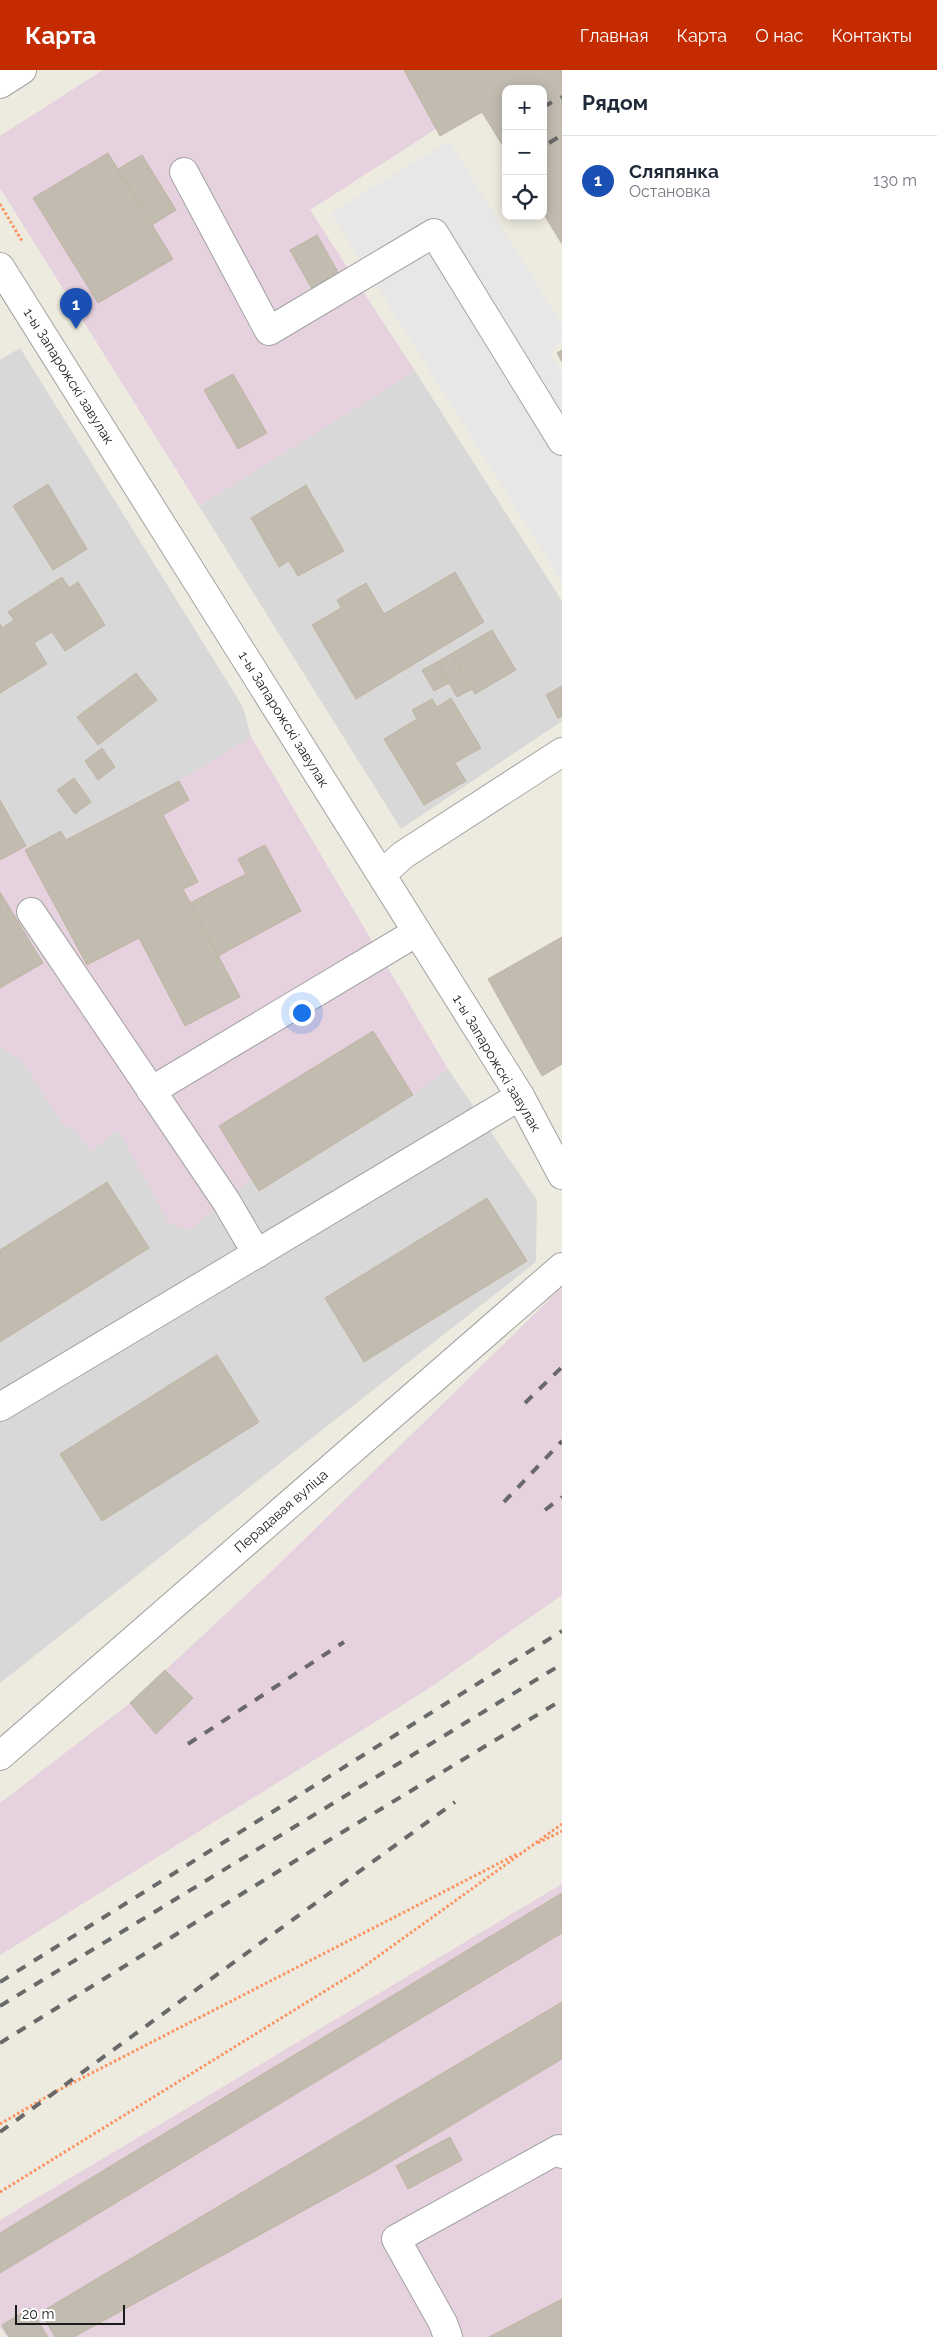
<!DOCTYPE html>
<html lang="ru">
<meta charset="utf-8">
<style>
body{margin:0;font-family:Raleway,sans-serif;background:#f6f6f7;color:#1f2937}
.controls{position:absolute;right:15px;top:15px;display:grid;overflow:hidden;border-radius:10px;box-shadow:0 2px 12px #0003}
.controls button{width:45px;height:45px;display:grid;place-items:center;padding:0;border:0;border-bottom:1px solid #e0e1e3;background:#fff;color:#1f2937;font:25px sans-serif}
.scale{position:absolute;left:15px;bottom:12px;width:110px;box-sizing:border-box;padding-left:5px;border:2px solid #1b1b1b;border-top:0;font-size:14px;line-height:18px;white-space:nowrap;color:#1b1b1b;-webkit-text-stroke:4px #fff;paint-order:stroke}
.you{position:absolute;left:301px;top:942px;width:18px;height:18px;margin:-12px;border:4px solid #fff;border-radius:50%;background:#1a73e8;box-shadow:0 0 0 8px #1a73e833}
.badge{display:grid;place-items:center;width:32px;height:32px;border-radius:50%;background:#c52b00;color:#fff;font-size:16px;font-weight:700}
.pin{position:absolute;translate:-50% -41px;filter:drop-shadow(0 1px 2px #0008)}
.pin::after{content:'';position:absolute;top:26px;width:18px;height:15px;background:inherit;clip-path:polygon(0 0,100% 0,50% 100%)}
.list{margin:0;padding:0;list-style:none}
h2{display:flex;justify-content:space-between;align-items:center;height:65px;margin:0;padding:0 20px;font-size:21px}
h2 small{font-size:16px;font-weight:400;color:#747a83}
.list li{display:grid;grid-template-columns:32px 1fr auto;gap:15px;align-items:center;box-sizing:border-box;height:90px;padding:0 20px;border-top:1px solid #e0e1e3}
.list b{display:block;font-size:19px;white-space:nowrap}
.list p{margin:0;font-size:16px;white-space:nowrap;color:#747a83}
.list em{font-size:16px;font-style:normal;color:#747a83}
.icon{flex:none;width:28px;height:28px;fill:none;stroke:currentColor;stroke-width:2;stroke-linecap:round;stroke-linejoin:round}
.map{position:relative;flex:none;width:562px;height:2267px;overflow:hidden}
header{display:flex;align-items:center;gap:30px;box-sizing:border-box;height:70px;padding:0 25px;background:#c52b00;color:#fff}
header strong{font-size:24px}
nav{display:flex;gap:28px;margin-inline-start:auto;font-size:18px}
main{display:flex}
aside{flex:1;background:#fff}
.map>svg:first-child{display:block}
.residential{fill:#d9d8d8}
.industrial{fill:#e6d1de}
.parking{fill:#e7e7e7}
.building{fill:#c1bbb0;stroke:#bfb5a2}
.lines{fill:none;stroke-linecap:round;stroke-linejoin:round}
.minor-casing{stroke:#a2a2a2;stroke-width:30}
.path{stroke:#fd9260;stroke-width:3;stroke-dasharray:2.5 2.5;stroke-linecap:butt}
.minor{stroke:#fff;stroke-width:28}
.rail{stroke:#696969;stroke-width:4;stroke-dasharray:10 10;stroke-linecap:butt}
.labels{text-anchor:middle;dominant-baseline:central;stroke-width:4.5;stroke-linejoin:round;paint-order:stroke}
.street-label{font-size:14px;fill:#1b1b1b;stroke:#fff}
</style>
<header>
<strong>Карта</strong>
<nav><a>Главная</a><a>Карта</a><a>О нас</a><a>Контакты</a></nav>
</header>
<main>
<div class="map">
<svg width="562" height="2267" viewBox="0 0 562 2267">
<rect width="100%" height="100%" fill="#edebdf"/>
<g class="residential">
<path d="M 20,278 L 243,637 L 251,667 L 179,711 L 66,770 L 60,761 L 25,780 L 26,776 L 0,730 L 0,290 Z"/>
<path d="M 415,301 L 562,531 L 562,651 L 401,759 L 199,436 Z"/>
<path d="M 0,977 L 24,993 L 65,1058 L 72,1056 L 91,1081 L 118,1060 L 169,1153 L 189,1160 L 252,1110 L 260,1121 L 413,1025 L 448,999 L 537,1130 L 536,1192 L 0,1613 Z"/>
</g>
<g class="industrial">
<path d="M 103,0 L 562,0 L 562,174 L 543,143 L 543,19 L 506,19 L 506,81 L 482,42 L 440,66 L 436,59 L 310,140 L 415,301 L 199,436 L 0,118 L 0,66 Z"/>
<path d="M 251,667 L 448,999 L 413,1025 L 259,1121 L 252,1110 L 189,1160 L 169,1153 L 118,1060 L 91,1081 L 72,1056 L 65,1058 L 24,993 L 0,977 L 0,730 L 26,776 L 26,779 L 61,761 L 66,770 L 179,711 Z"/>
<path d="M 562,1217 L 562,1525 L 425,1621 L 0,1885 L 0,1733 L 130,1633 L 274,1499 Z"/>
<path d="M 562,1814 L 562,2267 L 7,2267 L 0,2257 L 0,2150 Z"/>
</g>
<path class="parking" d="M 449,71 L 562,255 L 562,270 L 550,285 L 562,303 L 562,512 L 331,143 Z"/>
<g class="building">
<path d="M 404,0 L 562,0 L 562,174 L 543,143 L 543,19 L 506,19 L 506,81 L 482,42 L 440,66 Z"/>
<path d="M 108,83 L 173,189 L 98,233 L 33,128 Z"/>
<path d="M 142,85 L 176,140 L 152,155 L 118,99 Z"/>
<path d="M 317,165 L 339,204 L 312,219 L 290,180 Z"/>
<path d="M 562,280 L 562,292 L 557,283 Z"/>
<path d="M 233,304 L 267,363 L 238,379 L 204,320 Z"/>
<path d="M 48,414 L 87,479 L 53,500 L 13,436 Z"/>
<path d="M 306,415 L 344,481 L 298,506 L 289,491 L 279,497 L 251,448 Z"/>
<path d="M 455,502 L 484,552 L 356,629 L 312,555 L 341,538 L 337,530 L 366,513 L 384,544 Z"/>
<path d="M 62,507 L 69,518 L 78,512 L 105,555 L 65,581 L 52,562 L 34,573 L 47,594 L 0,623 L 0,554 L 2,558 L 14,550 L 8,542 Z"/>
<path d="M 492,560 L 516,600 L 475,624 L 451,584 Z"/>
<path d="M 451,584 L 472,619 L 457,627 L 437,592 Z"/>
<path d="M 437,592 L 449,613 L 434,621 L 422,600 Z"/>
<path d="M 136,603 L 157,630 L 98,675 L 77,647 Z"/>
<path d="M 562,616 L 562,646 L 558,648 L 546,625 Z"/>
<path d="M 451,628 L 481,678 L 455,693 L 466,711 L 424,735 L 384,669 L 417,649 L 412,640 L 432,629 L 437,637 Z"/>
<path d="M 102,678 L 115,697 L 98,710 L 85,691 Z"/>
<path d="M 74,708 L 91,732 L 75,744 L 57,720 Z"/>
<path d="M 179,711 L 189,730 L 163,745 L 198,812 L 183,819 L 240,927 L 185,956 L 139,868 L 87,895 L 25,780 L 61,761 L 66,770 Z"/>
<path d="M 0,730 L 26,776 L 0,790 Z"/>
<path d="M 265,775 L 301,841 L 218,886 L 190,833 L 246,804 L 238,789 Z"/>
<path d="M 0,822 L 43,893 L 0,918 Z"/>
<path d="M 562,867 L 562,994 L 542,1006 L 488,909 Z"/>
<path d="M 373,961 L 413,1025 L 259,1121 L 219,1056 Z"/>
<path d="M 107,1112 L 149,1178 L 0,1272 L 0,1180 Z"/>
<path d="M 487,1128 L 527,1191 L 364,1292 L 325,1228 Z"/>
<path d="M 217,1285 L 259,1352 L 102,1451 L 60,1384 Z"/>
<path d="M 165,1600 L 193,1628 L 156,1664 L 130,1633 Z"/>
<path d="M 562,1823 L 562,1863 L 0,2203 L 0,2163 Z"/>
<path d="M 562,1932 L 562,1989 L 372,2103 L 74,2267 L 55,2267 L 41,2242 Z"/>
<path d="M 450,2067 L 462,2090 L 408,2119 L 396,2096 Z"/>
<path d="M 562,2229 L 562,2267 L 489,2267 Z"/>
<path d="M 30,2238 L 48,2267 L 9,2267 L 2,2255 Z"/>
</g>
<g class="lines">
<g class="minor-casing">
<g id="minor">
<path d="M 0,14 L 22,0"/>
<path d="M 184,102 L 269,261 L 434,163 L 562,371"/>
<path d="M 0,197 L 520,1026 L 562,1105"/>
<path d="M 382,804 L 403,785 L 562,682"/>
<path d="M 31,842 L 226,1131 L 257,1184"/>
<path d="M 151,1021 L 417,862"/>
<path d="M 0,1337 L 520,1026"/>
<path d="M 0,1686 L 562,1197"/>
<path d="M 448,2267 L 443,2253 L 396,2169 L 559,2079 L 562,2084"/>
</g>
</g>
<g class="path">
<path d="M 0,134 L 22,171"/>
<path d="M 538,1773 L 562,1761"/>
<path d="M 0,2054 L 53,2023 L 517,1784"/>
<path d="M 0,2122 L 359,1900 L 562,1754"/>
</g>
<use href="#minor" class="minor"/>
<g class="rail">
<path d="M 543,37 L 562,27"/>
<path d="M 549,73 L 562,65"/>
<path d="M 525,1333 L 562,1297"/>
<path d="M 504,1432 L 562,1371"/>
<path d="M 545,1440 L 562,1427"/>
<path d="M 188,1674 L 344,1572"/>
<path d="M 0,1912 L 562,1561"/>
<path d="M 0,1936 L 562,1594"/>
<path d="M 0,1973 L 326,1772 L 562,1630"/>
<path d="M 0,2062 L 455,1732"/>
</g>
</g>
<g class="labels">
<g class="street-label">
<text transform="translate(69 306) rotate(58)">1-ы Запарожскі завулак</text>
<text transform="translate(284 649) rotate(58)">1-ы Запарожскі завулак</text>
<text transform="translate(497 993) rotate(59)">1-ы Запарожскі завулак</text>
<text transform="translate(281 1441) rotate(-41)">Перадавая вуліца</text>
</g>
</g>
</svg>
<div class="controls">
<button>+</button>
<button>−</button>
<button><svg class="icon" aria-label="locate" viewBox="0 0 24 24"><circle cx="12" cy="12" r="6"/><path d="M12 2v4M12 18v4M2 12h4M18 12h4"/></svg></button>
</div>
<div class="scale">20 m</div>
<div class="you"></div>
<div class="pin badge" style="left:76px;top:259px;background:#1a4fb4">1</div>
</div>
<aside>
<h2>Рядом<small></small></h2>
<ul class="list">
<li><span class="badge" style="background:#1a4fb4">1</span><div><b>Сляпянка</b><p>Остановка</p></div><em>130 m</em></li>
</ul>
</aside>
</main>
